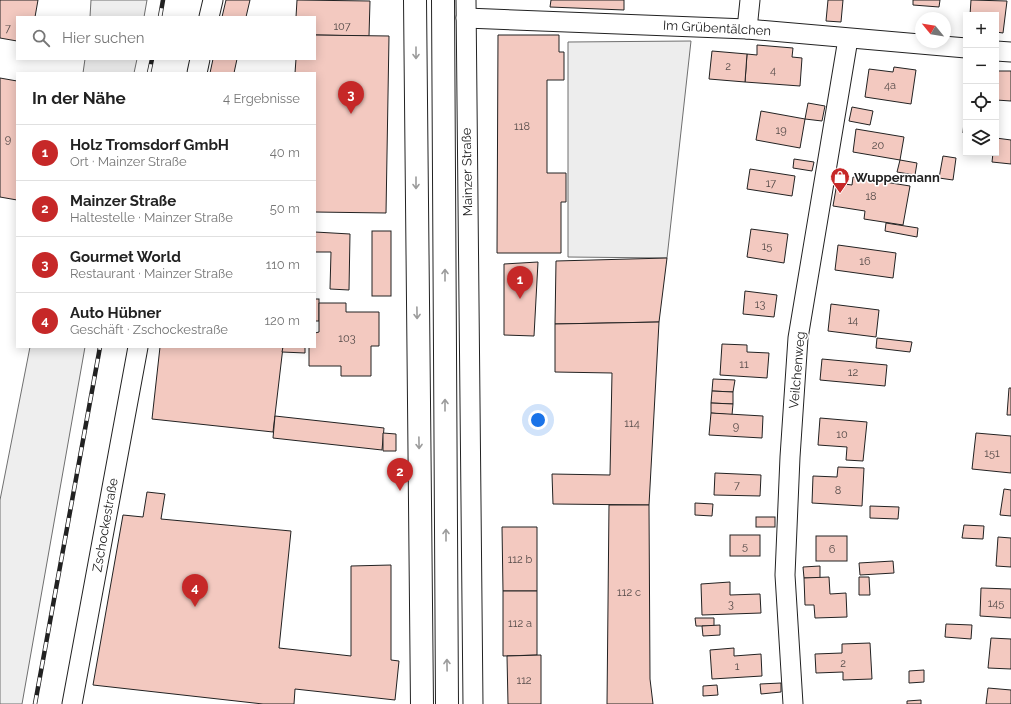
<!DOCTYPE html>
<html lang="de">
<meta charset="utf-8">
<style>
body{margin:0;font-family:Raleway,sans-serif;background:#f6f6f6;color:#222}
.controls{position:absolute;right:12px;top:12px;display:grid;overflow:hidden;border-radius:0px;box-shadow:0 2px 10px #0003}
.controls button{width:36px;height:36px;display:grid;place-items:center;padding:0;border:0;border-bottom:1px solid #e0e0e0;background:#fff;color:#222;font:20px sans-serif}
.compass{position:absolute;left:915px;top:12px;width:36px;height:36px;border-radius:50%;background:#fff;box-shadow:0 2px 10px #0003;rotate:300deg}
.you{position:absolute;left:538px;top:420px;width:14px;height:14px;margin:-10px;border:3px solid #fff;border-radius:50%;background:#1a73e8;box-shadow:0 0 0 6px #1a73e833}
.badge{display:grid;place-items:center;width:26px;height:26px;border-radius:50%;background:#c62828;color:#fff;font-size:13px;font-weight:700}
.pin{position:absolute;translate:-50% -33px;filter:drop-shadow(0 1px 2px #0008)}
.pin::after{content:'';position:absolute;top:21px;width:14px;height:12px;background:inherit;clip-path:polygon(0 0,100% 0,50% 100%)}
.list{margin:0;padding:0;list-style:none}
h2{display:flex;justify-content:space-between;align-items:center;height:52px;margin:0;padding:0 16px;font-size:17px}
h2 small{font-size:13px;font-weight:400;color:#767676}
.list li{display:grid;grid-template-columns:26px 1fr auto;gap:12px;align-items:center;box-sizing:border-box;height:56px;padding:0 16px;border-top:1px solid #e0e0e0}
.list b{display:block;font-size:15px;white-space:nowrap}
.list p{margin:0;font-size:13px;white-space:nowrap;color:#767676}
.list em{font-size:13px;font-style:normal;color:#767676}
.icon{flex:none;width:22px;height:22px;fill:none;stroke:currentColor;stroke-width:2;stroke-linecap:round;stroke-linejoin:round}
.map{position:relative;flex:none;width:1011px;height:704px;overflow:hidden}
.search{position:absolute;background:#fff;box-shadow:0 2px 10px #0003;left:16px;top:16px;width:300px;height:44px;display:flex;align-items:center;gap:10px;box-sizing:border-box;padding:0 14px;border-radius:0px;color:#767676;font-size:15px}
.panel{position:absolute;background:#fff;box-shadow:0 2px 10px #0003;left:16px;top:72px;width:300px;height:276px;border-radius:0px}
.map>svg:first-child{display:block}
.green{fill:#eee;stroke:#6f6f6f}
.parking{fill:#ededed;stroke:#6f6f6f}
.building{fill:#f3c9c0;stroke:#222}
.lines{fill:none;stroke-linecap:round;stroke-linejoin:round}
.street-casing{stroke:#222;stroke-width:21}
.secondary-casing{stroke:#222;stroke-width:24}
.street{stroke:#fff;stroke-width:19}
.secondary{stroke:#fff;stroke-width:22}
.rail-casing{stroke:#222;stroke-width:4.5}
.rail{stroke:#fff;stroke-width:3;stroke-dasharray:9;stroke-linecap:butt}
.oneway{stroke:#9c9c9c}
.labels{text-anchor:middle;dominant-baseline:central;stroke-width:3;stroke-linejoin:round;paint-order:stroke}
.number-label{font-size:11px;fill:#564c4a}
.street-label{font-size:13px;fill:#222;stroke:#fff}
.poi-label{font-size:13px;font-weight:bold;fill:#222;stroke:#fff;text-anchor:start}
</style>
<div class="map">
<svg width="1011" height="704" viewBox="0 0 1011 704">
<rect width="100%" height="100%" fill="#fff"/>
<g class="green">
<path d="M 91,0 L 147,0 L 144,17 L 90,17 Z"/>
<path d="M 85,59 L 137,59 L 134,73 L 83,73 Z"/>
<path d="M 30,347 L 85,347 L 22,704 L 0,704 L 0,500 Z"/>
</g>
<path class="parking" d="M 691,41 L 667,258 L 568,257 L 568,42 Z"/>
<g class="building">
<path d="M 0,0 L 38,0 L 35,17 L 17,17 L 17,41 L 0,38 Z"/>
<path d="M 226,0 L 250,0 L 246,17 L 222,17 Z"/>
<path d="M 297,0 L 370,1 L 369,36 L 315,35 L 315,17 L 296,17 Z"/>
<path d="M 551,0 L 624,0 L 624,10 L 550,7 Z"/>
<path d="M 828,0 L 843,0 L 841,22 L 826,21 Z"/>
<path d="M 913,0 L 940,0 L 939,7 L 913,5 Z"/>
<path d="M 971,0 L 1007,1 L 1003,33 L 996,32 L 996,15 L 970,15 Z"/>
<path d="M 315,35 L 389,36 L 386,213 L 315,212 L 315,73 L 295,73 L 296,59 L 315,59 Z"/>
<path d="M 498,35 L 559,35 L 559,52 L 564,52 L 564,80 L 547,80 L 547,173 L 566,173 L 566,202 L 561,202 L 561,253 L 497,253 Z"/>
<path d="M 757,45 L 793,48 L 792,57 L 802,58 L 800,86 L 745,82 L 747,54 L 757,55 Z"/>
<path d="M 712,51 L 747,54 L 745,82 L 709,79 Z"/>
<path d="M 213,59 L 237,59 L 234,73 L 210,73 Z"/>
<path d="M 894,67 L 916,70 L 911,104 L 865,97 L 869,69 L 893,72 Z"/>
<path d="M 996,71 L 1011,71 L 1011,101 L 996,100 Z"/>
<path d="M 0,78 L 17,81 L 17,200 L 0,197 Z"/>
<path d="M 808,103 L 825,106 L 822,121 L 805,119 Z"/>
<path d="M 852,107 L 873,111 L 870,125 L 849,121 Z"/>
<path d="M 761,111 L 805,119 L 800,148 L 756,140 Z"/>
<path d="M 964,121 L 966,121 L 966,133 L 963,133 Z"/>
<path d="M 856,129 L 904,137 L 900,160 L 853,152 Z"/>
<path d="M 996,138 L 1011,140 L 1011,164 L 992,162 L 993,153 L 996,153 Z"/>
<path d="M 943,156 L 956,158 L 953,180 L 939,178 Z"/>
<path d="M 794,159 L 814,162 L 812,171 L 793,168 Z"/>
<path d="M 900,160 L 917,163 L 915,175 L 897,172 Z"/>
<path d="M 750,169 L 795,176 L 792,196 L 747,189 Z"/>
<path d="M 853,177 L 910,186 L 903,225 L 864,219 L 865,211 L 833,206 L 837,183 L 852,185 Z"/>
<path d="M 886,223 L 918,228 L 917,237 L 885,231 Z"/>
<path d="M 751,229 L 788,234 L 784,263 L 747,257 Z"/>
<rect x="372" y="231" width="19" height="65"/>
<path d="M 315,232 L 350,234 L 349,290 L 330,289 L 331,252 L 315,252 Z"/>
<path d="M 838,245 L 896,253 L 893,278 L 835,270 Z"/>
<path d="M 667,258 L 659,322 L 555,324 L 556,261 Z"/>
<path d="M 538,262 L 534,336 L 504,335 L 504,264 Z"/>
<path d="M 745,291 L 777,295 L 774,317 L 743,314 Z"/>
<rect x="315" y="299" width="4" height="22"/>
<path d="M 319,303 L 346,303 L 346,312 L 379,312 L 379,346 L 371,346 L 371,376 L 341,376 L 341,366 L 309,366 L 309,347 L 315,347 L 315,333 L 319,332 Z"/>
<path d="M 831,304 L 879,310 L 876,337 L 828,331 Z"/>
<path d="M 659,322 L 649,505 L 553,504 L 552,474 L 610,475 L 612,373 L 555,372 L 555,324 Z"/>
<path d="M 877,338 L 912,342 L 910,352 L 876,348 Z"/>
<path d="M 722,344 L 747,345 L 747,352 L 769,353 L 767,378 L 720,375 Z"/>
<path d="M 160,347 L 283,347 L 273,432 L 152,419 Z"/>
<path d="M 283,347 L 305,347 L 305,353 L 282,352 Z"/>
<path d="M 822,359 L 887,365 L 885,386 L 820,380 Z"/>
<path d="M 713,379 L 735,380 L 733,392 L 712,391 Z"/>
<path d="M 1009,388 L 1011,388 L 1011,415 L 1007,415 Z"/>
<path d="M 712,391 L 733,392 L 733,404 L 711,403 Z"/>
<path d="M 711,403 L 733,404 L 732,415 L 711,413 Z"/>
<path d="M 711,413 L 763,416 L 762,438 L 709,435 Z"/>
<path d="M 275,416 L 384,428 L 382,450 L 273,438 Z"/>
<path d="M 820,418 L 867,422 L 863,461 L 846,460 L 847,447 L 818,445 Z"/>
<path d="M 383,433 L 396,434 L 396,451 L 383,451 Z"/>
<path d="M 976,433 L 1011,436 L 1011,473 L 972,469 Z"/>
<path d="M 838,467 L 864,468 L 862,506 L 812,503 L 813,476 L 837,477 Z"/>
<path d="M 715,473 L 761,475 L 760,496 L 714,495 Z"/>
<path d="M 1004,489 L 1011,490 L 1011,516 L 1000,515 Z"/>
<path d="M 147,492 L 165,494 L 161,519 L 291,531 L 279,648 L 351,656 L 351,566 L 391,565 L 391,660 L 399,661 L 395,700 L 295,689 L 294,704 L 263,704 L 93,685 L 123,515 L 143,517 Z"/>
<path d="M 695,503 L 713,504 L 712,516 L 695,515 Z"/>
<path d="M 609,505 L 649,505 L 650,679 L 653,704 L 607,704 Z"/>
<path d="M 870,506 L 899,507 L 898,519 L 870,518 Z"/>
<rect x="756" y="517" width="19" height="10"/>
<path d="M 964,525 L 984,526 L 983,539 L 962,538 Z"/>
<path d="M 502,527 L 537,527 L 537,591 L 503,591 Z"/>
<rect x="730" y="535" width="30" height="21"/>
<rect x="816" y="536" width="31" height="25"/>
<path d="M 998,537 L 1011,538 L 1011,567 L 996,566 Z"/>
<path d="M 893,561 L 894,573 L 860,575 L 859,563 Z"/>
<path d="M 820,566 L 820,578 L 804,578 L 803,567 Z"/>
<path d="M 829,577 L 830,594 L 846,593 L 847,617 L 815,618 L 814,605 L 805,605 L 804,578 Z"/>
<path d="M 859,577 L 869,577 L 870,595 L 859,595 Z"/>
<path d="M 730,582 L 730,595 L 760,594 L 761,613 L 702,615 L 701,584 Z"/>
<path d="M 981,588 L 1011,589 L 1011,618 L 980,616 Z"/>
<path d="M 503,591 L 537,591 L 537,655 L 503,656 Z"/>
<path d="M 695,618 L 714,618 L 714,626 L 696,626 Z"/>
<path d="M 946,624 L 972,625 L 971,639 L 945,637 Z"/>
<path d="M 720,625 L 720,635 L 703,636 L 702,626 Z"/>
<path d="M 991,638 L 1011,639 L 1011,669 L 988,668 Z"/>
<path d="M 870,643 L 872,679 L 843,680 L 843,672 L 816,673 L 815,654 L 842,653 L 842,644 Z"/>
<path d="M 734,648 L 734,656 L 761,654 L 762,676 L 712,679 L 710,650 Z"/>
<path d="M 541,655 L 541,704 L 508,704 L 507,656 Z"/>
<path d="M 924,670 L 924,682 L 909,683 L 909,671 Z"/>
<path d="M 781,683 L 781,692 L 761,694 L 760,684 Z"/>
<path d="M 717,685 L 718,695 L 703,696 L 703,686 Z"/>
<path d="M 988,688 L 1011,690 L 1011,704 L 986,704 Z"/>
<path d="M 921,700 L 921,704 L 907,704 L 907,701 Z"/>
</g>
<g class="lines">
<g class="street-casing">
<g id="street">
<path d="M 466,0 L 473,704"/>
<path d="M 209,17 L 213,0"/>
<path d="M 466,18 L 747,29 L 966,48"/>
<path d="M 747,29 L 750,0"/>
<path d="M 996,51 L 1011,52"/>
<path d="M 197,73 L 200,59"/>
<path d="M 72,704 L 138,347"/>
<path d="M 793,704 L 785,575 L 790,457 L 798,338 L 848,39"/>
</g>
</g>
<g class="secondary-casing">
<g id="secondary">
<path d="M 415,0 L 422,704"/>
<path d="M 443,0 L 447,704"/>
</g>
</g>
<use href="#street" class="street"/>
<use href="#secondary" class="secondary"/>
<g class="rail-casing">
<g id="rail">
<path d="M 160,17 L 163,0"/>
<path d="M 149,73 L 152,59"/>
<path d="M 35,704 L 100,347"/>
</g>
</g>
<use href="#rail" class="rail"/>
</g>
<defs><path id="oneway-shaft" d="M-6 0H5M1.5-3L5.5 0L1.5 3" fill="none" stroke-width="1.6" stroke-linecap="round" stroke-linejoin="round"/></defs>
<g class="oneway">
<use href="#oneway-shaft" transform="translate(416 53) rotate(90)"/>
<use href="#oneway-shaft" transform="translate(416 183) rotate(90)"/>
<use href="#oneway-shaft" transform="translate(445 275) rotate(-90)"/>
<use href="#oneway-shaft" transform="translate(417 313) rotate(89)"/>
<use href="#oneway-shaft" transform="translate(445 405) rotate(-90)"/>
<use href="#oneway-shaft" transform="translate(419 443) rotate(89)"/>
<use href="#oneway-shaft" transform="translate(446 535) rotate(-90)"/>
<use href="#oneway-shaft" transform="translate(447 665) rotate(-91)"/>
</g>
<defs>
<g id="shop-pin" transform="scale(1)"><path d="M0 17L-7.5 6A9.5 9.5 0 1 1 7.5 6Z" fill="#c62828" stroke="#fff"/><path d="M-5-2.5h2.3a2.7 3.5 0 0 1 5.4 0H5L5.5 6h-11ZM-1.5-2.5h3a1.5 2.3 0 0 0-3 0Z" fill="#fff"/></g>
</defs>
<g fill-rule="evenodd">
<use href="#shop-pin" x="840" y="177"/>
</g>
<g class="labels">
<g class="number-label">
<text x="342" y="26">107</text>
<text x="8" y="28">7</text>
<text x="728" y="66">2</text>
<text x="773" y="70">4</text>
<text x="890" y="85">4a</text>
<text x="522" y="126">118</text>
<text x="781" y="130">19</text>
<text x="8" y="139">9</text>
<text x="878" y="145">20</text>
<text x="771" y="183">17</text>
<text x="871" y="196">18</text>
<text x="767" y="246">15</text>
<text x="865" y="261">16</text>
<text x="760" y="304">13</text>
<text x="853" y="320">14</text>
<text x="347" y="338">103</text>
<text x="744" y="364">11</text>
<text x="853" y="372">12</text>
<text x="632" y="423">114</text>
<text x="736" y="426">9</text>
<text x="842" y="434">10</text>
<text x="992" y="453">151</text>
<text x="737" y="485">7</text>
<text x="838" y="490">8</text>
<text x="745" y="546">5</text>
<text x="832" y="549">6</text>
<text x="520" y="559">112 b</text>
<text x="629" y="592">112 c</text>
<text x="996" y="603">145</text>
<text x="731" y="604">3</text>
<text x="520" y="623">112 a</text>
<text x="843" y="663">2</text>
<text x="737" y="666">1</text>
<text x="524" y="680">112</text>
</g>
<g class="street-label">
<text transform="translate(717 28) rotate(3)">Im Grübentälchen</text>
<text transform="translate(467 172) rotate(-91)">Mainzer Straße</text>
<text transform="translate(797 370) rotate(-85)">Veilchenweg</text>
<text transform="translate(105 525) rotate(-80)">Zschockestraße</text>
</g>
<g class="poi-label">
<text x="854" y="177">Wuppermann</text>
</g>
</g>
</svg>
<div class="controls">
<button>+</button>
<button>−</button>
<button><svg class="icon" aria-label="locate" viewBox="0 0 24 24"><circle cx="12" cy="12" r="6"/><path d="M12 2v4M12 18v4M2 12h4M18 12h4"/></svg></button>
<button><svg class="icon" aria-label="layers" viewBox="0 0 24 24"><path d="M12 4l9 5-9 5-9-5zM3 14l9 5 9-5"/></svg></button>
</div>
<svg class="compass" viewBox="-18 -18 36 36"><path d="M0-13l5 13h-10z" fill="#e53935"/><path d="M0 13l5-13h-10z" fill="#767676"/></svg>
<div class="you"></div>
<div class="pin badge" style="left:520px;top:299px">1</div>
<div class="pin badge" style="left:400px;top:491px">2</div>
<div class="pin badge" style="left:351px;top:114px">3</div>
<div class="pin badge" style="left:195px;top:607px">4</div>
<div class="search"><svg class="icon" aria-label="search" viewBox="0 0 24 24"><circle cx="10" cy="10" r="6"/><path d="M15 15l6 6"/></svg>Hier suchen</div>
<section class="panel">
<h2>In der Nähe<small>4 Ergebnisse</small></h2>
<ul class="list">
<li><span class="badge">1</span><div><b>Holz Tromsdorf GmbH</b><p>Ort · Mainzer Straße</p></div><em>40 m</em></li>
<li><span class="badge">2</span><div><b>Mainzer Straße</b><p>Haltestelle · Mainzer Straße</p></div><em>50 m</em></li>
<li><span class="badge">3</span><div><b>Gourmet World</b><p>Restaurant · Mainzer Straße</p></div><em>110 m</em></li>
<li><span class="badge">4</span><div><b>Auto Hübner</b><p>Geschäft · Zschockestraße</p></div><em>120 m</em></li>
</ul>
</section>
</div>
